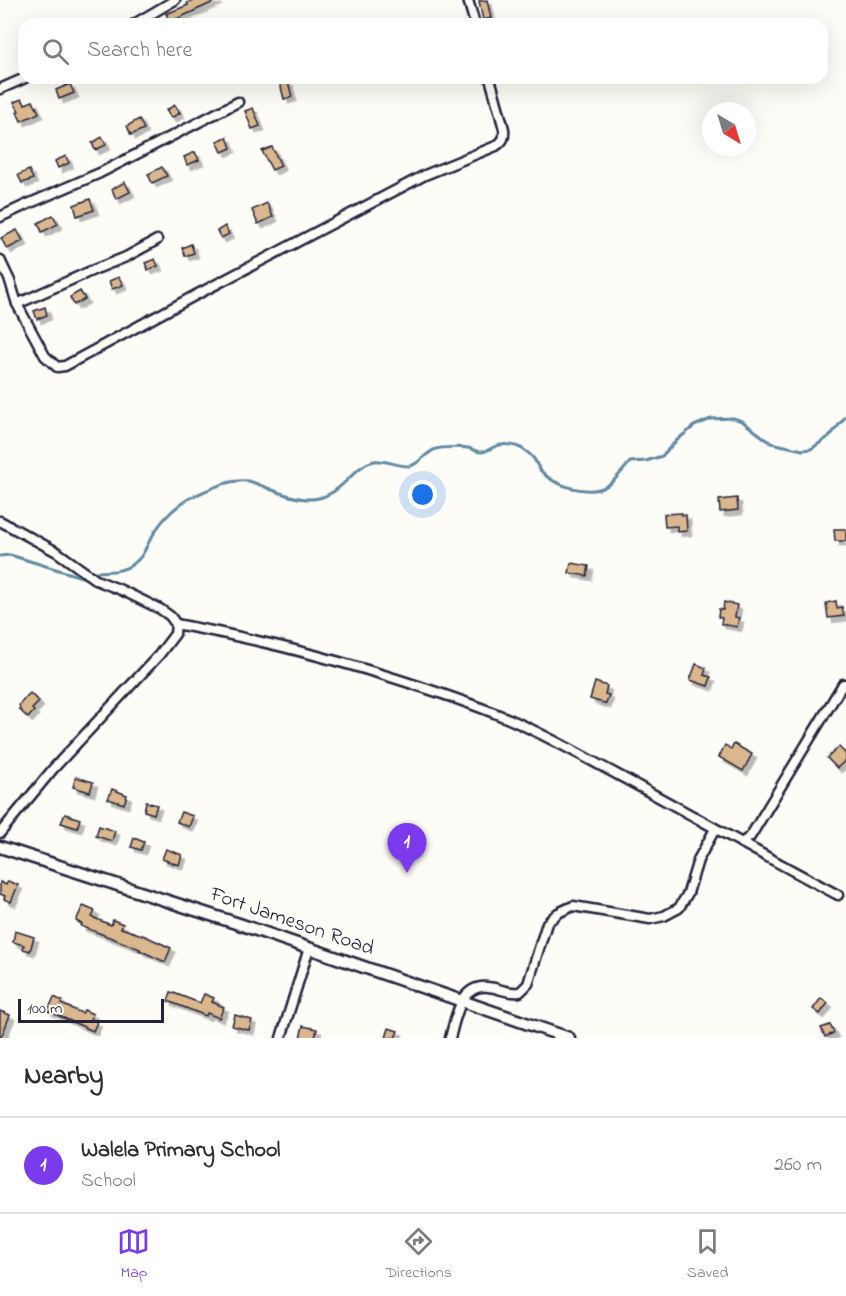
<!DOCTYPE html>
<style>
body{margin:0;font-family:"Indie Flower",sans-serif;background:#f7f7f7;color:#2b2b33}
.compass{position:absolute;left:702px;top:102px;width:54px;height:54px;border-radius:50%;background:#fff;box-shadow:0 6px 24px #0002;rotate:142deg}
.scale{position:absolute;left:18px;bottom:15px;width:146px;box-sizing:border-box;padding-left:6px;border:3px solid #22223b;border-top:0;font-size:16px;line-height:21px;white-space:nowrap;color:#22223b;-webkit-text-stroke:4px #fdfcf7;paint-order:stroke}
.you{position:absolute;left:423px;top:495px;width:21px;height:21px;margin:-15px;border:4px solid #fff;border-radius:50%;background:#1a73e8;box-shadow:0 0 0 9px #1a73e833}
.badge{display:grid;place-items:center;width:39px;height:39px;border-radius:50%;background:#7c3aed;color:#fff;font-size:20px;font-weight:700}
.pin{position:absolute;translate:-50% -50px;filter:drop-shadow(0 2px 3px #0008)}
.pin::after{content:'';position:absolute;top:32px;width:21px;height:18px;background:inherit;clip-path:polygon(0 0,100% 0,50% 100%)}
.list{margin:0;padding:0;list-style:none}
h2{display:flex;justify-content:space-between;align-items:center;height:78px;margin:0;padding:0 24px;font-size:26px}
h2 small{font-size:20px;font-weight:400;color:#7c7c81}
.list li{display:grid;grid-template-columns:39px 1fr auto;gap:18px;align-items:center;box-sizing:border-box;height:96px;padding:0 24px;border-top:2px solid #e1e1e2}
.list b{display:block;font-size:22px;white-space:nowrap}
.list p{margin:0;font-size:20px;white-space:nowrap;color:#7c7c81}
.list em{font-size:20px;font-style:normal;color:#7c7c81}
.icon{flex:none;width:33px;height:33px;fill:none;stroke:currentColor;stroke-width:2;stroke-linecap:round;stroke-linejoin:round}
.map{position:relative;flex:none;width:846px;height:1038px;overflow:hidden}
.search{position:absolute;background:#fff;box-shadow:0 6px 24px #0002;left:18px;right:18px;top:18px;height:66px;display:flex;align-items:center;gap:15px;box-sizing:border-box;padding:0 21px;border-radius:18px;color:#7c7c81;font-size:22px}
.sheet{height:174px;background:#fff}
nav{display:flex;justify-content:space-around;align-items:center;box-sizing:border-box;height:84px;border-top:2px solid #e1e1e2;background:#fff;font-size:16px;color:#7c7c81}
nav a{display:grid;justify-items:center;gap:3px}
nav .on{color:#7c3aed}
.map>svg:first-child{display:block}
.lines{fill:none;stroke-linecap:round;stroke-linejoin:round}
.stream{stroke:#5e89a2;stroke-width:3}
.building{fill:#dbb78d;stroke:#22223b;stroke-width:1.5;filter:url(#shadow)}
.minor-casing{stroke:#22223b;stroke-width:13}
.tertiary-casing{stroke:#22223b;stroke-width:15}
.minor{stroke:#fdfcf7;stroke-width:8}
.tertiary{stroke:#fdfcf7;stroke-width:10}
.labels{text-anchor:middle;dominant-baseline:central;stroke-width:4.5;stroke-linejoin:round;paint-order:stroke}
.street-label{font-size:21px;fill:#22223b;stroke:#fdfcf7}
</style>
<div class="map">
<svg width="846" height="1038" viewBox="0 0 846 1038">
<defs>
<filter id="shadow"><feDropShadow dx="4.5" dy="4.5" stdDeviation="0" flood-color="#0004"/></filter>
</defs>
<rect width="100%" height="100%" fill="#fdfcf7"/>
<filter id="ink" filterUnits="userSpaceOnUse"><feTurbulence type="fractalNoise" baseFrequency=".0167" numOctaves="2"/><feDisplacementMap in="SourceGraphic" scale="12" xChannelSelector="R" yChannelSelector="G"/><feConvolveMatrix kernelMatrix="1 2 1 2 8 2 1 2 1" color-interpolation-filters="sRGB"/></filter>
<g filter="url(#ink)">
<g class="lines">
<g class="stream">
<path d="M 0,556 L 10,555 L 85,578"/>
<path d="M 93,572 C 107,571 121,573 133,564 C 144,557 146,545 153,535 C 162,519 178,503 196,495 C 212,488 230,479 248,481 C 253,482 260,485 265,487 C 279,493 298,500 313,499 C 344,495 352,466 374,461 C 384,459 399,467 410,466 C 420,464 426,452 436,449 C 443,447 461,447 468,448 C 473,449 477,452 481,452 C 487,452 489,449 494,447 C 500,444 509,444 516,446 C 522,448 531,454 534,459 C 537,463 538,468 541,471 C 554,486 590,497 608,485 C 615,481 624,469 630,462 L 646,461 L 662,456 L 676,441 L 694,426 L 711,419 L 733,418 L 742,421 L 771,443 L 803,450 L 811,449 L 830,436 L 846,416"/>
</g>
</g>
<g class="building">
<path d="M 193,0 L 218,0 L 170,22 L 166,14 L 188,5 L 187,3 Z"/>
<path d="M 487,0 L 491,18 L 483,20 L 479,1 Z"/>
<path d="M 288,81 L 292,97 L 284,99 L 280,83 Z"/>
<path d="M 70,84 L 74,93 L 59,99 L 56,90 Z"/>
<path d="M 22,99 L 25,104 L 33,101 L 39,113 L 21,121 L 17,112 L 19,111 L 14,102 Z"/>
<path d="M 175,105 L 180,113 L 171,118 L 166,110 Z"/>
<path d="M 253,108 L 260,126 L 252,129 L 245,111 Z"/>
<path d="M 139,119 L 144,129 L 131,135 L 127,126 Z"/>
<path d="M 102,137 L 106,145 L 95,150 L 92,143 Z"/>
<path d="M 227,137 L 231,148 L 222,152 L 217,141 Z"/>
<path d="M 272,147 L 281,166 L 272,170 L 262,151 Z"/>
<path d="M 195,152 L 199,160 L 187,165 L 184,157 Z"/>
<path d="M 66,156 L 69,163 L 58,168 L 55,161 Z"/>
<path d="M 162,167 L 167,176 L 152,183 L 148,174 Z"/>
<path d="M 29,170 L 33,179 L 22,183 L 18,175 Z"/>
<path d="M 125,182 L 130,192 L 116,199 L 112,189 Z"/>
<path d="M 90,199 L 94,210 L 77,216 L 74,205 Z"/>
<path d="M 267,203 L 273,217 L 258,224 L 252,210 Z"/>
<path d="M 53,215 L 58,224 L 42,232 L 38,223 Z"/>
<path d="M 225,226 L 229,234 L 221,238 L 217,231 Z"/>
<path d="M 17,230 L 23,241 L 7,249 L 1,238 Z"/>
<path d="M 191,244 L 194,253 L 185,256 L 182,248 Z"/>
<path d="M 155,259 L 158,266 L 148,270 L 145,263 Z"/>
<path d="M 119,277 L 123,285 L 112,289 L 109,281 Z"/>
<path d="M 80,291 L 85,299 L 74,305 L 70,297 Z"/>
<path d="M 45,307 L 47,315 L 37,319 L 34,311 Z"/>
<path d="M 737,498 L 738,510 L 720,512 L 719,500 Z"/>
<path d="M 682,513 L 682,515 L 686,515 L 687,531 L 677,532 L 677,526 L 665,527 L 664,514 Z"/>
<path d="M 834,529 L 846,529 L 846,541 L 835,541 Z"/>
<path d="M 571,563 L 589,566 L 587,576 L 569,573 Z"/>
<path d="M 836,601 L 837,608 L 842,607 L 844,616 L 828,618 L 826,603 Z"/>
<path d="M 724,602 L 737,605 L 735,617 L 739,618 L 737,627 L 721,624 L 722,618 L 718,617 L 719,609 L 723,610 Z"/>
<path d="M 696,664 L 706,668 L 704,675 L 711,677 L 708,686 L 690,680 Z"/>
<path d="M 595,682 L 607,686 L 605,694 L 609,695 L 606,704 L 590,699 Z"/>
<path d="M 30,693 L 39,702 L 32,709 L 34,711 L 28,718 L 19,709 L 20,707 L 19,705 Z"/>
<path d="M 734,744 L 752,754 L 743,771 L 719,757 L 725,745 L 731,749 Z"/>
<path d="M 839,747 L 846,754 L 846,760 L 837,768 L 827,758 Z"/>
<path d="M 76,777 L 93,782 L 90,792 L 73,787 Z"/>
<path d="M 112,789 L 127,795 L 124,804 L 108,799 Z"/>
<path d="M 146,802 L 157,805 L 154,814 L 144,811 Z"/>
<path d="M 181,812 L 193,816 L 189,827 L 177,822 Z"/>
<path d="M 65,814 L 80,819 L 77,828 L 61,823 Z"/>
<path d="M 99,826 L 115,831 L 112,841 L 96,836 Z"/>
<path d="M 134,838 L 144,842 L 141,850 L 131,847 Z"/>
<path d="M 166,849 L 182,855 L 179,865 L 162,859 Z"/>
<path d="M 8,881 L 18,885 L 11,902 L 4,899 L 5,896 L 0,894 L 0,882 L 6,885 Z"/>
<path d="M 83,906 L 95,911 L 92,917 L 111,925 L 113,920 L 123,924 L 121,928 L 145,936 L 171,948 L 165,962 L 139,950 L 140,949 L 81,926 L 82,924 L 76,921 Z"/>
<path d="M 15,931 L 34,937 L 30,951 L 23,949 L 24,945 L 13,942 Z"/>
<path d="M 171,992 L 200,1003 L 204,994 L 214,998 L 212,1002 L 224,1007 L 219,1018 L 207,1013 L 206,1016 L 168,1001 Z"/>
<path d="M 54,997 L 62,1001 L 61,1004 L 82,1013 L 84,1010 L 93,1014 L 91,1019 L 97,1022 L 93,1031 L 48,1011 Z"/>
<path d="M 821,998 L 828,1003 L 820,1014 L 813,1009 Z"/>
<path d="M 0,1011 L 10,1015 L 1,1038 L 0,1038 Z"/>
<path d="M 235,1015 L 252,1020 L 249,1030 L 232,1026 Z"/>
<path d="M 830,1025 L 834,1033 L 825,1037 L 821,1028 Z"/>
<path d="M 303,1026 L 317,1029 L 315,1038 L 300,1038 Z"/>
<path d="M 389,1028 L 398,1031 L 395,1038 L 386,1038 Z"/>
</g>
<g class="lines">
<g class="minor-casing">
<g id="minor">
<path d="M 468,0 L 475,24"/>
<path d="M 134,24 L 175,0"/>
<path d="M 0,89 L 25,78"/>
<path d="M 0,217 L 28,204 L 100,173 L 238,102"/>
<path d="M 0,260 L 10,281 L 17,304 L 91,271 L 126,257 L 157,240"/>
<path d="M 17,304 L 45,356 L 57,367 L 65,366 L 194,296 L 425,175 L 496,146 C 503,141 505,138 504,129 L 490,78"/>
<path d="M 0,521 L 57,552 L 96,580 L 121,590 L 160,609 L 170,616 L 176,624 L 175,634 L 159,655 L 53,769 L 0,833"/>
<path d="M 176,624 C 247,637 316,654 384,675 C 426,688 468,702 509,719 C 546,735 582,756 618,775 C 692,815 764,856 838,895"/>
<path d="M 741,843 L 750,837 L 843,684 L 846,684"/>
<path d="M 281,1038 L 309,948"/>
<path d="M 450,1038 C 456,1017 460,984 488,987 C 501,988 506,994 520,992 L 528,984 L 547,923 L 558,913 L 573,906 L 650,919 L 664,916 L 679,908 L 688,893 L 698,860 L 715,829"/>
</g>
</g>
<g class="tertiary-casing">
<path id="tertiary" d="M 0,847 L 242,925 L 569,1038"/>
</g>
<use href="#minor" class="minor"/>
<use href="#tertiary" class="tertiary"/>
</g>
</g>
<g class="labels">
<g class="street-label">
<text transform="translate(292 922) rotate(19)">Fort Jameson Road</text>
</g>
</g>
</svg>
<svg class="compass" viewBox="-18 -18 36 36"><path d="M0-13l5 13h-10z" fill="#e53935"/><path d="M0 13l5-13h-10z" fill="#7c7c81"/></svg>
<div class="scale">100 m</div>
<div class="you"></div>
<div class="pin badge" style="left:407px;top:873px">1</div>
<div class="search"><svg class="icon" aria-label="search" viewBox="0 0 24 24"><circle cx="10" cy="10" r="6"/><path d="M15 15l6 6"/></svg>Search here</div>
</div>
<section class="sheet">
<h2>Nearby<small></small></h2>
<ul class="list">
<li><span class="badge">1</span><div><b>Walela Primary School</b><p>School</p></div><em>260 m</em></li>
</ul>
</section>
<nav>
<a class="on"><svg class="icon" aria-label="map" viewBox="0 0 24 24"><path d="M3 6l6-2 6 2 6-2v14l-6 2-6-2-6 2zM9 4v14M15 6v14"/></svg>Map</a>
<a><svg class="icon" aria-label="directions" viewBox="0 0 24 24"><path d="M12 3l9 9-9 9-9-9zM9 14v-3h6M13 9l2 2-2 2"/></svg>Directions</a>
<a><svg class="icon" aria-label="saved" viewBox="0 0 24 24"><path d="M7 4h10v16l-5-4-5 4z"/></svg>Saved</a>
</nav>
